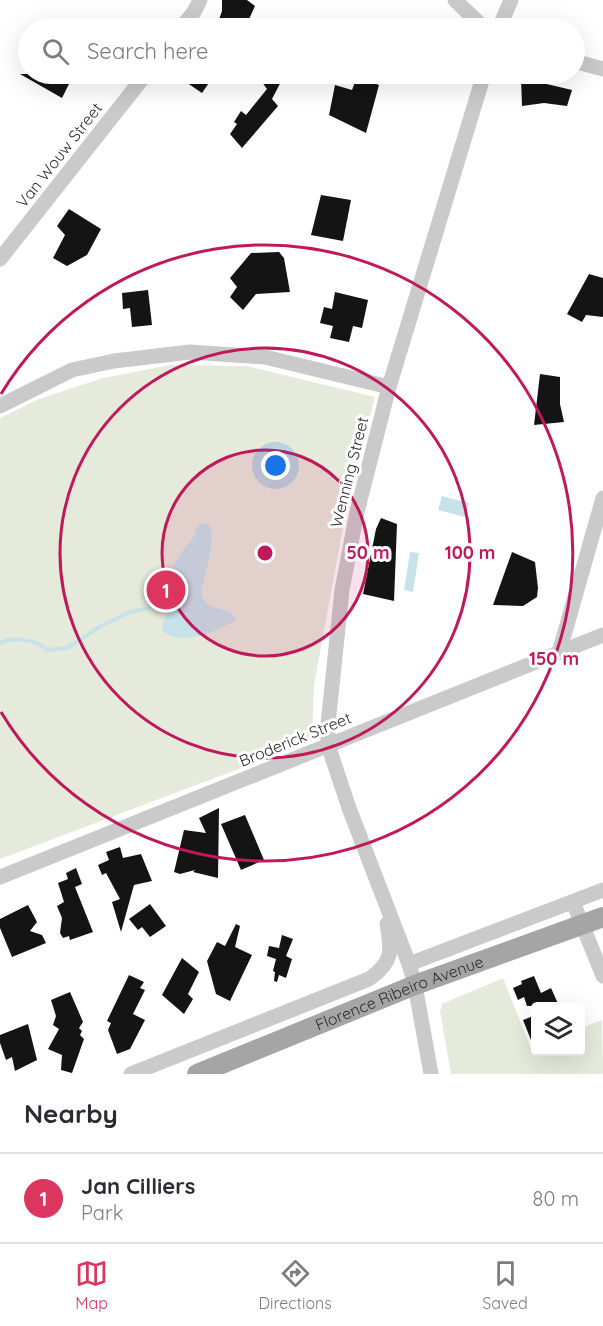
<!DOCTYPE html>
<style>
body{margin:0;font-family:Quicksand,sans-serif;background:#f2f2f3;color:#2b2b33}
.controls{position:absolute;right:18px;bottom:18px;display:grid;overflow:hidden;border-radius:6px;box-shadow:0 6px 24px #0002}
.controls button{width:54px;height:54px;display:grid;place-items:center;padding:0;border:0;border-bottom:2px solid #e1e1e2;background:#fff;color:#2b2b33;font:30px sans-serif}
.you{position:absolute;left:276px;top:466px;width:21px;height:21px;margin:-15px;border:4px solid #fff;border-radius:50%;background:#1a73e8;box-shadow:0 0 0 9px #1a73e833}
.badge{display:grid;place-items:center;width:39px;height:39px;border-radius:50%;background:#dc365f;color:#fff;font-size:20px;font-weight:700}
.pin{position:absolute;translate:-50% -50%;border:3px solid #fff;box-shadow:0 2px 6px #0006}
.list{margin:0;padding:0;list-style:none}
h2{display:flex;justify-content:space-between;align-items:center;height:78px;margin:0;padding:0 24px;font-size:26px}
h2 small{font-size:20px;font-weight:400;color:#7c7c81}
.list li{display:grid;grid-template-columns:39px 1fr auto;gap:18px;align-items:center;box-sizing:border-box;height:90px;padding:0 24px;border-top:2px solid #e1e1e2}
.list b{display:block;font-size:22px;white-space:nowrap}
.list p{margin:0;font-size:20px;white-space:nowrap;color:#7c7c81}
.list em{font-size:20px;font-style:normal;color:#7c7c81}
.icon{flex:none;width:33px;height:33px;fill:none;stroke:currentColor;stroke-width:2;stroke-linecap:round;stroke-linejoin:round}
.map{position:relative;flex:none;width:603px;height:1074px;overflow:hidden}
.search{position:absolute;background:#fff;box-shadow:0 6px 24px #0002;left:18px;right:18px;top:18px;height:66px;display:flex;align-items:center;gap:15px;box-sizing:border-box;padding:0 21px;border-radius:33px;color:#7c7c81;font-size:22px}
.sheet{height:168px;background:#fff}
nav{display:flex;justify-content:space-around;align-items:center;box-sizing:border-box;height:84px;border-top:2px solid #e1e1e2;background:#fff;font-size:16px;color:#7c7c81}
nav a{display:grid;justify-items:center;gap:3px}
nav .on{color:#dc365f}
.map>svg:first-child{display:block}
.green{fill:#e5eadb}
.water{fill:#c7e2e9}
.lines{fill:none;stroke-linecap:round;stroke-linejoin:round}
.stream{stroke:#c7e2e9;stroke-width:4}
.building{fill:#141414}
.minor{stroke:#cacaca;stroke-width:15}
.major{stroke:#a5a5a5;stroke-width:20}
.ring{fill:none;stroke:#c2185b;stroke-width:3}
.labels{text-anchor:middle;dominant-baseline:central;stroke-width:6;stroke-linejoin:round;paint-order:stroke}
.street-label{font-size:16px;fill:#2d2d2d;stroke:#fff}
.centre{fill:#c2185b;stroke:#fff;stroke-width:3}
.ring-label{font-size:18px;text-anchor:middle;font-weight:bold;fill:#c2185b;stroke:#fff;stroke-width:6;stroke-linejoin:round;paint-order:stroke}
</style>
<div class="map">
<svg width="603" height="1074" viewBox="0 0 603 1074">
<rect width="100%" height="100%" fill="#fff"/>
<g class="green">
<path d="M 170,365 L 247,366 L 375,397 L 349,495 L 314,685 L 312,739 L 244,767 L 0,859 L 0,418 L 39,399 L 103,378 Z"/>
<path d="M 503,978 L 531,1048 L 535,1046 L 536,1052 L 580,1052 L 581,1028 L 602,1020 L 603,1074 L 451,1074 L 440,1011 L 442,1004 Z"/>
</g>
<g class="water">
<path d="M 442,496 L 469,503 L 465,517 L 438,510 Z"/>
<path d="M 202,523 C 206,524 208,523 210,527 C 216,538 204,579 201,591 C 205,614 225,604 236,618 L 235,621 C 224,626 212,633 200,636 C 189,639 170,639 163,631 C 161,618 172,609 177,597 C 181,586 170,580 172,570 C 172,567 184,548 187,545 C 189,543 192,541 193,538 C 196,531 194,527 202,523 Z"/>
<path d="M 410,552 L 419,553 L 413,592 L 404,590 Z"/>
</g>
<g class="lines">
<path class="stream" d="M 0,643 C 13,637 36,639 47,650 L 67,648 L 101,626 L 130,612 L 158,606 L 170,608"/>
</g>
<g class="building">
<path d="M 222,0 L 247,0 L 255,6 L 245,28 L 216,28 L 222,11 Z"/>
<path d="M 20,74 L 74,74 L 62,98 Z"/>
<path d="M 174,74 L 215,74 L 202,93 Z"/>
<path d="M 256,74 L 285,74 L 272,99 L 278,106 L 242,148 L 230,134 L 237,124 L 234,122 L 241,111 L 246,115 L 267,89 Z"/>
<path d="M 357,77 L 379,85 L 366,133 L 329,115 L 335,85 L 352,90 Z"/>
<path d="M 521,78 L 572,90 L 567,106 L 544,103 L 522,106 Z"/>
<path d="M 321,195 L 351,200 L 343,241 L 311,235 Z"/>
<path d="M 69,209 L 101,229 L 87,255 L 67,266 L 53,258 L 65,235 L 57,226 Z"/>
<path d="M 279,252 L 284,258 L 290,292 L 256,294 L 243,310 L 230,297 L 237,287 L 230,278 L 251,253 Z"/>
<path d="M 589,274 L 603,278 L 603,317 L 586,315 L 582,322 L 567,314 Z"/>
<path d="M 148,290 L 152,325 L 132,327 L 130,308 L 123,309 L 122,293 Z"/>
<path d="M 335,292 L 368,300 L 362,328 L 353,326 L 349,342 L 330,338 L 333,326 L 320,323 L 324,307 L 332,309 Z"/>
<path d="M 540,374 L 560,377 L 560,404 L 564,422 L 534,425 Z"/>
<path d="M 381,518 L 397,524 L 394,601 L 363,594 L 376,529 Z"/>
<path d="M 512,552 L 535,562 L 538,588 L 537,597 L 523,606 L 493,605 Z"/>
<path d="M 219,808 L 218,878 L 193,872 L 195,870 L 180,874 L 174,872 L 184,830 L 206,833 L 199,818 Z"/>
<path d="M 245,815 L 264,860 L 241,870 L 221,824 Z"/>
<path d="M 120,847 L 123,858 L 141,854 L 152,881 L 134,885 L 121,932 L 112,902 L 120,899 L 106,873 L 102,875 L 98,865 L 109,860 L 106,852 Z"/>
<path d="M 76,868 L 82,884 L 75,887 L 93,932 L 70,940 L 69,936 L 63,938 L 60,933 L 62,918 L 57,906 L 64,902 L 58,883 L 68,879 L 66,873 Z"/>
<path d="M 150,904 L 166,926 L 150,937 L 142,927 L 138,930 L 129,919 Z"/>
<path d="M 28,905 L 37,922 L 30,931 L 42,935 L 46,943 L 12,957 L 0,928 L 0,919 Z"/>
<path d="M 236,924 L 240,926 L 235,947 L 252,955 L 230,1001 L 216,994 L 207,961 L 217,942 L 225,946 Z"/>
<path d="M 282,935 L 293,939 L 286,956 L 292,959 L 286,978 L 279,975 L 277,982 L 274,981 L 275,972 L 273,971 L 276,959 L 267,956 L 269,946 L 279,948 Z"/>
<path d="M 182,958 L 199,972 L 188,994 L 193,999 L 184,1014 L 162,995 Z"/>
<path d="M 129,975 L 144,982 L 140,988 L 145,990 L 133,1014 L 145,1020 L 130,1049 L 117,1054 L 108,1030 L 111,1023 L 107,1021 Z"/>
<path d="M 534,976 L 541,993 L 551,988 L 559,1006 L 527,1006 L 524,997 L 518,1000 L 513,988 L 522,984 L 521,981 Z"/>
<path d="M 70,992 L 83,1022 L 79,1028 L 82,1031 L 80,1035 L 84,1039 L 72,1073 L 61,1070 L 62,1055 L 48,1049 L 59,1029 L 53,1025 L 56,1016 L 51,1000 Z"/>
<path d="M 536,1015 L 536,1050 L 535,1050 L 523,1020 Z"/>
<path d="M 28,1024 L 37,1060 L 15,1071 L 12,1057 L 6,1060 L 0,1043 L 0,1035 Z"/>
</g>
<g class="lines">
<g class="minor">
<path d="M 455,0 L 484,28"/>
<path d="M 181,28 L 194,12 L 200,0"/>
<path d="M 499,28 L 511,0"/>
<path d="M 574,61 L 603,69"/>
<path d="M 0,259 L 146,74"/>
<path d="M 0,406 L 72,370 L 114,361 L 190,352 L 265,357 L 389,387"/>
<path d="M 559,653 L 603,498"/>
<path d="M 0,877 L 603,635"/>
<path d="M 573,902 L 603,976"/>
<path d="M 409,964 L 603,890"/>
<path d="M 131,1074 L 369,979 C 393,962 392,952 387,924"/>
<path d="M 431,1074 L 415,985 L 409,964 L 349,808 L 328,745 L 328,724 L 342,590 L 357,512 L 389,387 L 484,74"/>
</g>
<path class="major" id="s1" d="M 197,1074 L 415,985 L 603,917"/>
</g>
<circle cx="265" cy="553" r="103" fill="#c2185b" fill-opacity=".12"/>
<g class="ring">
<circle cx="265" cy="553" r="103"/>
<circle cx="265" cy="553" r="205"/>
<path d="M1 394A308 308 0 1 1 1 712"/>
</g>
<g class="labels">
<g class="street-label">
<text transform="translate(59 155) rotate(-52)">Van Wouw Street</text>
<text transform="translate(349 472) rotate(-76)">Wenning Street</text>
<text transform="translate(295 739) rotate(-22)">Broderick Street</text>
<text stroke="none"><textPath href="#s1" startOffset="218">Florence Ribeiro Avenue</textPath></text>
</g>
</g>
<circle cx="265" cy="553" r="9" class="centre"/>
<g class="ring-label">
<text x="368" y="559">50 m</text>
<text x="470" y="559">100 m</text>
<text x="554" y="665">150 m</text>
</g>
</svg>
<div class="controls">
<button><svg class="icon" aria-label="layers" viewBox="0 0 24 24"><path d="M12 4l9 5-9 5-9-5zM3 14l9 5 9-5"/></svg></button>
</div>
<div class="you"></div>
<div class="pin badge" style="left:166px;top:590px">1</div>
<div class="search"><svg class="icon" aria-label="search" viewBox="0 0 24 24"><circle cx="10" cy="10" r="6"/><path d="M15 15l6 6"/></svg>Search here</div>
</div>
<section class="sheet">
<h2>Nearby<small></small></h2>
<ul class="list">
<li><span class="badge">1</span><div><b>Jan Cilliers</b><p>Park</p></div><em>80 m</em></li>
</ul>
</section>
<nav>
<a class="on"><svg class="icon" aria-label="map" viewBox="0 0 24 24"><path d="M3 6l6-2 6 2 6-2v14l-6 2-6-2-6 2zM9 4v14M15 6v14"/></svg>Map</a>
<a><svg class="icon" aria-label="directions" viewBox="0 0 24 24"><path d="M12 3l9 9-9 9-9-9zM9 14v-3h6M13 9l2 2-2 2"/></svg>Directions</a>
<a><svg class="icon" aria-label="saved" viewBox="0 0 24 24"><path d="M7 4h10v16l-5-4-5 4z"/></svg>Saved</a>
</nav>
